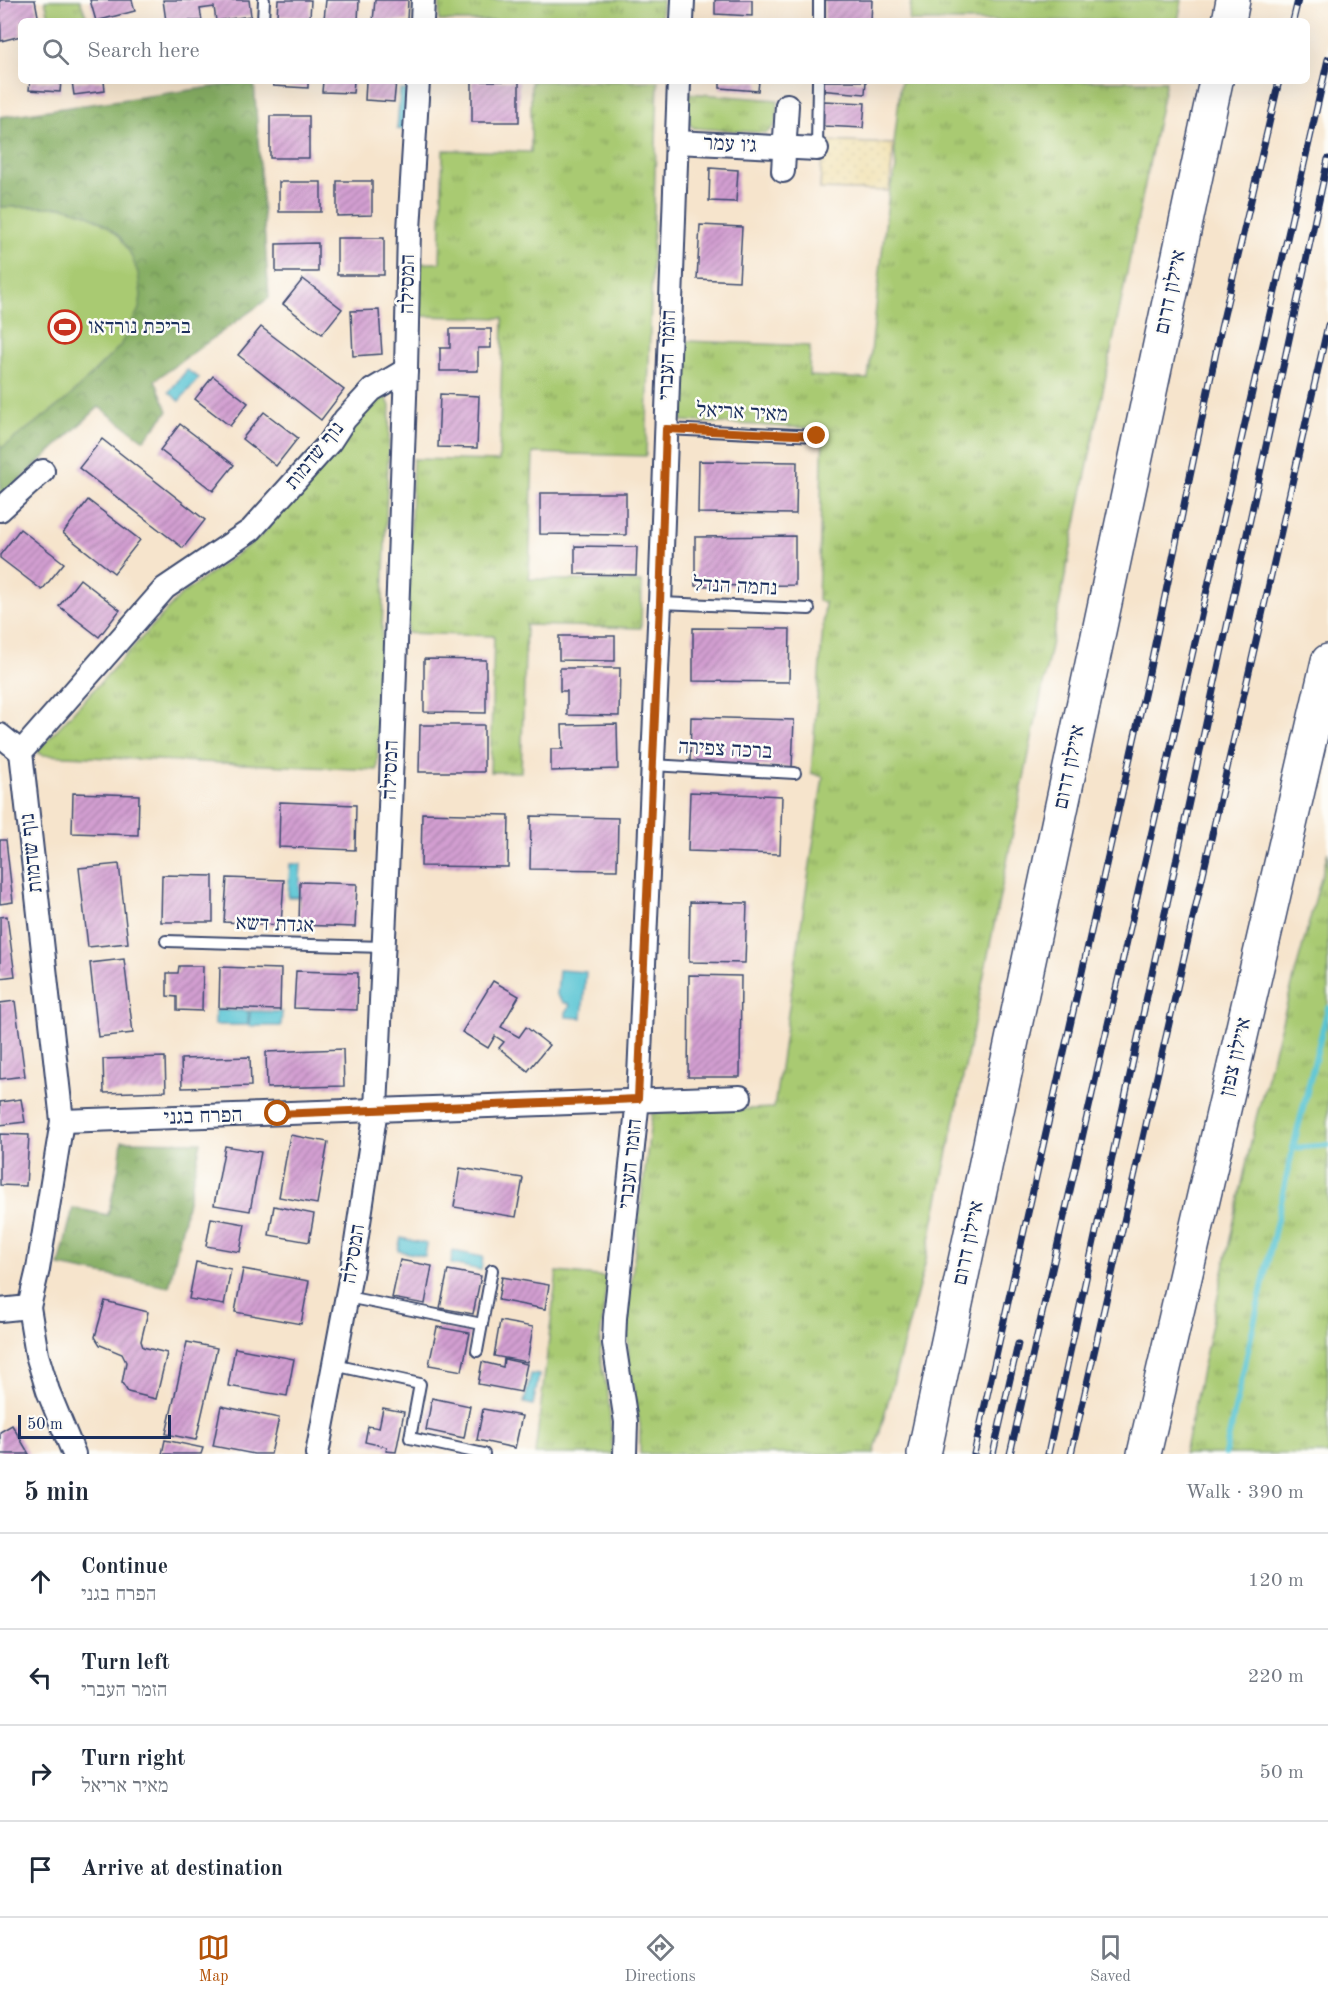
<!DOCTYPE html>
<meta charset="utf-8">
<style>
body{margin:0;font-family:"Old Standard TT","Frank Ruhl Libre",serif;background:#f2f2f3;color:#1f2937}
.scale{position:absolute;left:18px;bottom:15px;width:153px;box-sizing:border-box;padding-left:6px;border:3px solid #1b2f5e;border-top:0;font-size:16px;line-height:21px;white-space:nowrap;color:#1b2f5e;-webkit-text-stroke:4px #fdfcf7;paint-order:stroke}
.stop{position:absolute;width:18px;height:18px;margin:-14px;border:4px solid #b45309;border-radius:50%;background:#fff}
.stop.end{background:#b45309;border-color:#fff;box-shadow:0 2px 6px #0008}
.list{margin:0;padding:0;list-style:none}
h2{display:flex;justify-content:space-between;align-items:center;height:78px;margin:0;padding:0 24px;font-size:26px}
h2 small{font-size:20px;font-weight:400;color:#747a83}
.list li{display:grid;grid-template-columns:39px 1fr auto;gap:18px;align-items:center;box-sizing:border-box;height:96px;padding:0 24px;border-top:2px solid #e0e1e3}
.list b{display:block;font-size:22px;white-space:nowrap}
.list p{margin:0;font-size:20px;white-space:nowrap;color:#747a83}
.list em{font-size:20px;font-style:normal;color:#747a83}
.icon{flex:none;width:33px;height:33px;fill:none;stroke:currentColor;stroke-width:2;stroke-linecap:round;stroke-linejoin:round}
.map{position:relative;flex:none;width:1328px;height:1454px;overflow:hidden}
.search{position:absolute;background:#fff;box-shadow:0 6px 24px #0002;left:18px;right:18px;top:18px;height:66px;display:flex;align-items:center;gap:15px;box-sizing:border-box;padding:0 21px;border-radius:9px;color:#747a83;font-size:22px}
.sheet{height:462px;background:#fff}
nav{display:flex;justify-content:space-around;align-items:center;box-sizing:border-box;height:84px;border-top:2px solid #e0e1e3;background:#fff;font-size:16px;color:#747a83}
nav a{display:grid;justify-items:center;gap:3px}
nav .on{color:#b45309}
.map>svg:first-child{display:block}
.grass{fill:url(#grass-tufts);stroke:#627c68;stroke-width:1.5}
.forest{fill:url(#forest-crowns);stroke:#506e61;stroke-width:1.5}
.sand{fill:url(#sand-dots);stroke:#84847e;stroke-width:1.5}
.garden{fill:#a9ca72;stroke:#627c68;stroke-width:1.5}
.water{fill:#5ac5d4;stroke:#3a7a99;stroke-width:1.5}
.lines{fill:none;stroke-linecap:round;stroke-linejoin:round}
.stream{stroke:#5ac5d4;stroke-width:6}
.building{fill:url(#building-hatch)}
.service-casing{stroke:#3c4a6e;stroke-width:14}
.minor-casing{stroke:#3c4a6e;stroke-width:26}
.motorway-casing{stroke:#3c4a6e;stroke-width:36}
.service{stroke:#fff;stroke-width:10}
.minor{stroke:#fff;stroke-width:22}
.motorway{stroke:#fff;stroke-width:33}
.rail-casing{stroke:#1b2f5e;stroke-width:7}
.rail{stroke:#fdfcf7;stroke-width:4.5;stroke-dasharray:14;stroke-linecap:butt}
.route{stroke:#b45309;stroke-width:8}
.labels{text-anchor:middle;dominant-baseline:central;stroke-width:5;stroke-linejoin:round;paint-order:stroke}
.street-label{font-size:21px;fill:#1b2f5e;stroke:#fdfcf7}
.poi-label{font-size:21px;fill:#1b2f5e;stroke:#fdfcf7;text-anchor:start}
</style>
<div class="map">
<svg width="1328" height="1454" viewBox="0 0 1328 1454">
<defs>
<pattern id="grass-tufts" width="24" height="20" patternUnits="userSpaceOnUse" patternTransform="scale(1.5)"><rect width="24" height="20" fill="#a9ca72"/><path d="M3 7l-1-3M5 7V3M7 7l1-3M15 17l-1-3M17 17v-4M19 17l1-3" fill="none" stroke="#89a461"/></pattern>
<pattern id="forest-crowns" width="20" height="18" patternUnits="userSpaceOnUse" patternTransform="scale(1.5)"><rect width="20" height="18" fill="#86ae64"/><path d="M2 6a3 3 0 1 1 6 0M12 15a3 3 0 1 1 6 0" fill="none" stroke="#6d8e56"/></pattern>
<pattern id="sand-dots" width="8" height="8" patternUnits="userSpaceOnUse" patternTransform="scale(1.5)"><rect width="8" height="8" fill="#eeda9e"/><path d="M2 2h.1M6 6h.1" fill="none" stroke="#ccbb8a" stroke-width="1.8" stroke-linecap="round"/></pattern>
<pattern id="building-hatch" width="6" height="6" patternUnits="userSpaceOnUse" patternTransform="scale(1.5)"><rect width="6" height="6" fill="#d39fd1"/><path d="M-1 1l2-2M0 6l6-6M5 7l2-2" fill="none" stroke="#aa82ad"/></pattern>
</defs>
<rect width="100%" height="100%" fill="#fdfcf7"/>
<filter id="ink" filterUnits="userSpaceOnUse"><feTurbulence type="fractalNoise" baseFrequency=".0167" numOctaves="2"/><feDisplacementMap in="SourceGraphic" scale="12" xChannelSelector="R" yChannelSelector="G"/><feConvolveMatrix kernelMatrix="1 2 1 2 8 2 1 2 1" color-interpolation-filters="sRGB"/></filter>
<filter id="wash" filterUnits="userSpaceOnUse"><feTurbulence type="fractalNoise" baseFrequency=".008" numOctaves="4" result="noise"/><feDisplacementMap in="SourceGraphic" scale="24" xChannelSelector="R" yChannelSelector="G"/><feGaussianBlur stdDeviation="1.35" result="paint"/><feColorMatrix in="noise" values="0 0 0 0 0 0 0 0 0 0 0 0 0 0 0 0 0 1.4 0 .05"/><feComposite in="paint" operator="in"/></filter>
<g filter="url(#wash)">
<rect width="100%" height="100%" fill="#f6e4cc"/>
<g class="grass">
<path d="M 45,0 L 80,0 L 88,21 L 50,21 Z"/>
<path d="M 440,0 L 662,0 L 661,21 L 439,21 Z"/>
<path d="M 911,0 L 1182,0 L 1178,21 L 909,21 Z"/>
<path d="M 531,81 L 658,81 L 646,456 L 533,453 L 529,579 L 642,582 L 641,628 L 526,625 L 521,772 L 490,772 L 494,636 L 407,633 L 413,459 L 499,461 L 503,318 L 420,316 L 421,263 L 440,263 L 443,150 L 531,152 Z"/>
<path d="M 901,81 L 1166,81 L 925,1264 L 874,1454 L 640,1454 L 640,1425 L 629,1366 L 627,1317 L 652,1113 L 774,1108 L 823,777 L 811,773 L 825,602 L 818,601 L 823,429 L 682,421 L 687,341 L 810,346 L 809,376 L 868,379 L 889,191 L 896,169 L 894,144 Z"/>
<path d="M 687,93 L 778,100 C 777,114 780,125 766,133 L 694,128 L 689,124 Z"/>
<path d="M 379,395 L 386,397 L 390,406 L 377,770 L 43,755 L 38,753 L 39,749 L 181,595 L 259,538 L 343,442 L 352,420 Z"/>
<path d="M 1328,852 L 1328,1454 L 1184,1454 L 1256,1118 Z"/>
<path d="M 557,1272 L 607,1277 L 600,1342 L 601,1361 L 608,1394 L 613,1454 L 535,1454 Z"/>
</g>
<g class="forest">
<path d="M 254,81 L 269,298 L 155,380 L 168,411 L 144,440 L 99,407 L 0,498 L 0,449 L 67,399 L 64,207 L 0,207 L 0,117 Z"/>
<path d="M 122,1141 L 201,1142 L 169,1287 L 59,1266 L 73,1208 L 108,1215 L 119,1166 Z"/>
</g>
<path class="sand" d="M 823,141 L 894,144 L 889,191 L 820,189 Z"/>
<path class="garden" d="M 0,207 L 64,207 L 89,215 L 107,226 L 120,237 L 130,253 L 138,273 L 141,295 L 139,309 L 120,346 L 67,399 L 0,449 Z"/>
<g class="water">
<path d="M 400,90 L 409,90 L 406,130 L 397,129 Z"/>
<path d="M 187,370 L 199,378 L 179,401 L 169,392 Z"/>
<path d="M 290,864 L 301,864 L 299,897 L 288,897 Z"/>
<path d="M 559,970 L 586,972 L 582,1018 L 566,1017 L 566,1012 L 570,1006 L 568,1003 L 564,1003 L 557,995 Z"/>
<path d="M 215,1010 L 248,1011 L 248,1025 L 215,1025 Z"/>
<path d="M 250,1011 L 282,1012 L 281,1026 L 249,1026 Z"/>
<path d="M 401,1238 L 427,1244 L 425,1256 L 398,1251 Z"/>
<path d="M 453,1251 L 483,1257 L 481,1270 L 451,1264 Z"/>
<path d="M 531,1374 L 539,1375 L 533,1405 L 524,1403 Z"/>
</g>
<g class="lines">
<g class="stream">
<path d="M 1293,1148 L 1328,1145"/>
<path d="M 1225,1454 L 1293,1148 L 1328,1008"/>
</g>
</g>
<g id="blocks">
<g class="building">
<path d="M 0,0 L 35,0 L 39,21 L 21,21 L 21,36 L 1,41 Z"/>
<path d="M 90,0 L 132,0 L 135,11 L 96,21 Z"/>
<path d="M 163,0 L 249,0 L 251,16 L 216,21 L 214,7 L 200,9 L 202,21 L 166,21 Z"/>
<path d="M 278,0 L 311,0 L 310,18 L 277,16 Z"/>
<path d="M 326,0 L 359,0 L 358,21 L 324,19 Z"/>
<path d="M 375,0 L 408,0 L 407,21 L 373,21 Z"/>
<path d="M 715,0 L 752,0 L 752,16 L 715,14 Z"/>
<path d="M 825,0 L 872,0 L 871,21 L 824,21 Z"/>
<path d="M 30,81 L 61,81 L 60,92 L 29,90 Z"/>
<path d="M 72,81 L 104,81 L 105,91 L 74,95 Z"/>
<path d="M 274,81 L 308,81 L 308,88 L 273,86 Z"/>
<path d="M 323,81 L 354,81 L 353,93 L 322,92 Z"/>
<path d="M 366,81 L 396,81 L 394,102 L 365,100 Z"/>
<rect x="472" y="81" width="47" height="41"/>
<path d="M 720,81 L 759,81 L 758,91 L 720,88 Z"/>
<path d="M 819,81 L 866,81 L 865,94 L 818,90 Z"/>
<path d="M 824,101 L 865,103 L 863,128 L 823,126 Z"/>
<rect x="270" y="116" width="39" height="42"/>
<path d="M 710,168 L 738,170 L 736,202 L 709,201 Z"/>
<path d="M 337,181 L 372,181 L 372,215 L 337,216 Z"/>
<rect x="279" y="182" width="42" height="30"/>
<path d="M 700,225 L 742,227 L 739,281 L 697,279 Z"/>
<rect x="337" y="238" width="47" height="37"/>
<path d="M 318,243 L 318,272 L 276,272 L 276,244 Z"/>
<path d="M 303,279 L 342,309 L 322,334 L 283,304 Z"/>
<path d="M 379,310 L 382,354 L 353,356 L 351,311 Z"/>
<path d="M 261,327 L 344,390 L 321,420 L 238,355 Z"/>
<path d="M 450,329 L 491,329 L 491,348 L 478,348 L 478,371 L 440,371 L 440,348 L 450,348 Z"/>
<path d="M 213,376 L 248,403 L 230,426 L 195,399 Z"/>
<path d="M 440,394 L 479,396 L 477,448 L 438,447 Z"/>
<path d="M 264,412 L 298,438 L 276,466 L 242,439 Z"/>
<path d="M 180,424 L 234,465 L 213,491 L 160,450 Z"/>
<path d="M 102,439 L 205,520 L 183,548 L 79,468 Z"/>
<path d="M 699,461 L 797,462 L 796,514 L 698,513 Z"/>
<path d="M 540,493 L 626,493 L 626,535 L 540,534 Z"/>
<path d="M 88,500 L 140,540 L 114,573 L 63,533 Z"/>
<path d="M 20,529 L 64,563 L 42,590 L 0,558 L 0,555 Z"/>
<path d="M 795,536 L 795,585 L 695,586 L 695,537 Z"/>
<path d="M 575,546 L 637,547 L 636,575 L 575,574 Z"/>
<path d="M 80,579 L 120,610 L 99,637 L 59,606 Z"/>
<path d="M 693,628 L 790,629 L 789,682 L 693,681 Z"/>
<path d="M 559,636 L 615,636 L 615,661 L 559,660 Z"/>
<path d="M 424,659 L 486,660 L 486,713 L 424,712 Z"/>
<path d="M 560,668 L 620,668 L 619,716 L 567,715 L 567,691 L 560,691 Z"/>
<path d="M 691,717 L 794,720 L 792,767 L 690,765 Z"/>
<path d="M 617,724 L 618,769 L 551,771 L 551,749 L 563,749 L 562,725 Z"/>
<path d="M 420,725 L 484,725 L 484,772 L 419,772 Z"/>
<path d="M 690,792 L 782,796 L 780,854 L 688,851 Z"/>
<path d="M 73,793 L 139,795 L 138,835 L 72,833 Z"/>
<path d="M 280,802 L 356,805 L 355,850 L 279,847 Z"/>
<path d="M 422,813 L 509,815 L 508,867 L 421,866 Z"/>
<path d="M 531,816 L 618,818 L 617,870 L 530,869 Z"/>
<path d="M 0,840 L 6,840 L 13,902 L 0,904 Z"/>
<path d="M 119,864 L 128,943 L 88,947 L 79,868 Z"/>
<path d="M 162,875 L 213,876 L 213,922 L 161,922 Z"/>
<path d="M 227,878 L 284,880 L 281,925 L 224,922 Z"/>
<path d="M 300,882 L 357,884 L 355,927 L 299,925 Z"/>
<path d="M 690,902 L 747,903 L 745,963 L 689,962 Z"/>
<path d="M 7,916 L 15,976 L 0,978 L 0,917 Z"/>
<path d="M 124,959 L 133,1033 L 98,1037 L 90,963 Z"/>
<path d="M 179,966 L 203,966 L 202,1011 L 177,1010 L 177,997 L 167,996 L 167,973 L 178,973 Z"/>
<path d="M 220,967 L 281,969 L 280,1010 L 219,1008 Z"/>
<path d="M 296,971 L 358,973 L 357,1010 L 294,1008 Z"/>
<path d="M 689,975 L 741,976 L 740,1077 L 688,1077 Z"/>
<path d="M 493,981 L 519,996 L 501,1027 L 519,1037 L 526,1027 L 549,1045 L 528,1071 L 499,1048 L 504,1042 L 495,1036 L 488,1048 L 462,1032 Z"/>
<path d="M 15,1001 L 25,1076 L 0,1079 L 0,1003 Z"/>
<path d="M 343,1049 L 344,1086 L 267,1088 L 266,1052 Z"/>
<path d="M 165,1057 L 166,1091 L 104,1093 L 103,1059 Z"/>
<path d="M 250,1057 L 251,1086 L 182,1088 L 181,1059 Z"/>
<path d="M 21,1099 L 25,1122 L 0,1125 L 0,1102 Z"/>
<path d="M 0,1134 L 29,1135 L 26,1186 L 0,1185 Z"/>
<path d="M 290,1135 L 328,1142 L 317,1204 L 279,1197 Z"/>
<path d="M 225,1146 L 261,1152 L 250,1211 L 214,1205 Z"/>
<path d="M 460,1168 L 523,1178 L 516,1217 L 454,1207 Z"/>
<path d="M 274,1206 L 314,1214 L 309,1242 L 269,1235 Z"/>
<path d="M 211,1218 L 245,1224 L 240,1252 L 206,1246 Z"/>
<path d="M 400,1260 L 432,1266 L 425,1304 L 392,1298 Z"/>
<path d="M 196,1262 L 231,1269 L 224,1305 L 189,1299 Z"/>
<path d="M 243,1269 L 309,1281 L 301,1324 L 235,1312 Z"/>
<path d="M 448,1270 L 481,1276 L 473,1314 L 440,1308 Z"/>
<path d="M 502,1277 L 549,1285 L 545,1309 L 498,1300 Z"/>
<path d="M 105,1301 L 148,1312 L 141,1341 L 143,1347 L 167,1353 L 156,1399 L 128,1392 L 122,1383 L 126,1362 L 122,1354 L 100,1345 L 95,1337 Z"/>
<path d="M 500,1321 L 533,1327 L 527,1362 L 494,1356 Z"/>
<path d="M 437,1327 L 470,1333 L 462,1371 L 429,1365 Z"/>
<path d="M 187,1342 L 217,1348 L 196,1440 L 166,1434 Z"/>
<path d="M 235,1348 L 294,1359 L 287,1396 L 228,1386 Z"/>
<path d="M 504,1359 L 527,1364 L 521,1392 L 478,1384 L 482,1362 L 503,1367 Z"/>
<path d="M 432,1398 L 470,1406 L 464,1438 L 426,1430 Z"/>
<path d="M 221,1406 L 279,1418 L 271,1454 L 254,1454 L 213,1446 Z"/>
<path d="M 383,1408 L 404,1412 L 396,1452 L 386,1451 L 387,1447 L 365,1442 L 368,1426 L 379,1428 Z"/>
<path d="M 483,1409 L 522,1416 L 515,1448 L 477,1440 Z"/>
<path d="M 12,1425 L 29,1454 L 0,1454 L 0,1432 Z"/>
<path d="M 165,1440 L 203,1448 L 201,1454 L 162,1454 Z"/>
</g>
</g>
</g>
<g filter="url(#ink)">
<use href="#blocks" fill-opacity="0" stroke="#3c4a6e" stroke-width="1.5"/>
<g class="lines">
<g class="service-casing">
<g id="service">
<path d="M 263,21 L 264,0"/>
<path d="M 819,21 L 819,0"/>
<path d="M 817,149 L 818,81"/>
<path d="M 666,429 L 817,436"/>
<path d="M 660,603 L 809,609"/>
<path d="M 652,765 L 795,773"/>
<path d="M 166,941 L 384,947"/>
<path d="M 347,1297 L 482,1324"/>
<path d="M 477,1351 L 492,1270"/>
<path d="M 334,1365 L 420,1384 L 410,1438 L 484,1454"/>
</g>
</g>
<g class="minor-casing">
<g id="minor">
<path d="M 422,21 L 423,0"/>
<path d="M 682,21 L 683,0"/>
<path d="M 676,142 L 817,149"/>
<path d="M 783,171 L 787,105"/>
<path d="M 0,510 L 43,471"/>
<path d="M 0,735 L 21,752"/>
<path d="M 62,1121 L 740,1097"/>
<path d="M 0,1310 L 29,1307"/>
<path d="M 74,1454 L 48,1391 L 37,1355 L 29,1307 L 38,1269 L 62,1121 L 21,752 L 165,588 L 251,530 L 330,442 L 345,419 L 372,390 L 406,370"/>
<path d="M 317,1454 L 352,1269 L 376,1109 L 390,807 L 406,370 L 409,230 L 418,81"/>
<path d="M 625,1454 L 626,1422 L 614,1343 L 615,1318 L 638,1099 L 660,603 L 679,81"/>
</g>
</g>
<g class="motorway-casing">
<g id="motorway">
<path d="M 1229,21 L 1233,0"/>
<path d="M 924,1454 L 1216,81"/>
<path d="M 1144,1454 L 1328,661"/>
</g>
</g>
<use href="#service" class="service"/>
<use href="#minor" class="minor"/>
<use href="#motorway" class="motorway"/>
<g class="rail-casing">
<g id="rail">
<path d="M 1293,21 L 1298,0"/>
<path d="M 974,1454 L 1147,682 L 1221,328 L 1279,81"/>
<path d="M 993,1454 L 1018,1344"/>
<path d="M 1010,1454 L 1328,59"/>
<path d="M 1048,1454 L 1328,159"/>
<path d="M 1071,1454 L 1328,325"/>
</g>
</g>
<use href="#rail" class="rail"/>
</g>
</g>
<g class="lines" filter="url(#ink)">
<path class="route" d="M 278,1114 L 638,1099 L 660,603 L 666,429 L 817,436"/>
</g>
<defs>
<g id="stadium-ring" transform="scale(1.725)"><circle r="9.5" fill="#fdfcf7" stroke="#c8321e" stroke-width="1.5"/><path d="M0-5a6.5 5 0 1 0 0 10a6.5 5 0 1 0 0-10ZM-3.5-1.8h7v3.6h-7Z" fill="#c8321e"/></g>
</defs>
<g fill-rule="evenodd">
<use href="#stadium-ring" x="65" y="327"/>
</g>
<g class="labels">
<g class="street-label">
<text transform="translate(730 145) rotate(3)">ג׳ו עמר</text>
<text transform="translate(408 284) rotate(-89)">המסילה</text>
<text transform="translate(1171 292) rotate(-78)">איילון דרום</text>
<text transform="translate(668 355) rotate(-88)">הזמר העברי</text>
<text transform="translate(742 413) rotate(3)">מאיר אריאל</text>
<text transform="translate(315 456) rotate(-51)">נוף שדמות</text>
<text transform="translate(735 587) rotate(3)">נחמה הנדל</text>
<text transform="translate(725 750) rotate(3)">ברכה צפירה</text>
<text transform="translate(1070 767) rotate(-78)">איילון דרום</text>
<text transform="translate(391 770) rotate(-88)">המסילה</text>
<text transform="translate(32 853) rotate(-96)">נוף שדמות</text>
<text transform="translate(275 925) rotate(2)">אגדת דשא</text>
<text transform="translate(1236 1057) rotate(-77)">איילון צפון</text>
<text transform="translate(203 1117) rotate(-2)">הפרח בגני</text>
<text transform="translate(631 1164) rotate(-84)">הזמר העברי</text>
<text transform="translate(969 1243) rotate(-78)">איילון דרום</text>
<text transform="translate(354 1254) rotate(-81)">המסילה</text>
</g>
<g class="poi-label">
<text x="88" y="327">בריכת נורדאו</text>
</g>
</g>
</svg>
<div class="scale">50 m</div>
<div class="stop" style="left:278px;top:1114px"></div>
<div class="stop end" style="left:817px;top:436px"></div>
<div class="search"><svg class="icon" aria-label="search" viewBox="0 0 24 24"><circle cx="10" cy="10" r="6"/><path d="M15 15l6 6"/></svg>Search here</div>
</div>
<section class="sheet">
<h2>5 min<small>Walk · 390 m</small></h2>
<ul class="list">
<li><svg class="icon" aria-label="ahead" viewBox="0 0 24 24"><path d="M12 20V5M6 11l6-6 6 6"/></svg><div><b>Continue</b><p>הפרח בגני</p></div><em>120 m</em></li>
<li><svg class="icon" aria-label="left" viewBox="0 0 24 24"><path d="M17 20v-9H6M10 6l-5 5 5 5"/></svg><div><b>Turn left</b><p>הזמר העברי</p></div><em>220 m</em></li>
<li><svg class="icon" aria-label="right" viewBox="0 0 24 24"><path d="M7 20v-9h11M14 6l5 5-5 5"/></svg><div><b>Turn right</b><p>מאיר אריאל</p></div><em>50 m</em></li>
<li><svg class="icon" aria-label="arrive" viewBox="0 0 24 24"><path d="M6 21V4h12l-3 4 3 4H6"/></svg><div><b>Arrive at destination</b></div></li>
</ul>
</section>
<nav>
<a class="on"><svg class="icon" aria-label="map" viewBox="0 0 24 24"><path d="M3 6l6-2 6 2 6-2v14l-6 2-6-2-6 2zM9 4v14M15 6v14"/></svg>Map</a>
<a><svg class="icon" aria-label="directions" viewBox="0 0 24 24"><path d="M12 3l9 9-9 9-9-9zM9 14v-3h6M13 9l2 2-2 2"/></svg>Directions</a>
<a><svg class="icon" aria-label="saved" viewBox="0 0 24 24"><path d="M7 4h10v16l-5-4-5 4z"/></svg>Saved</a>
</nav>
